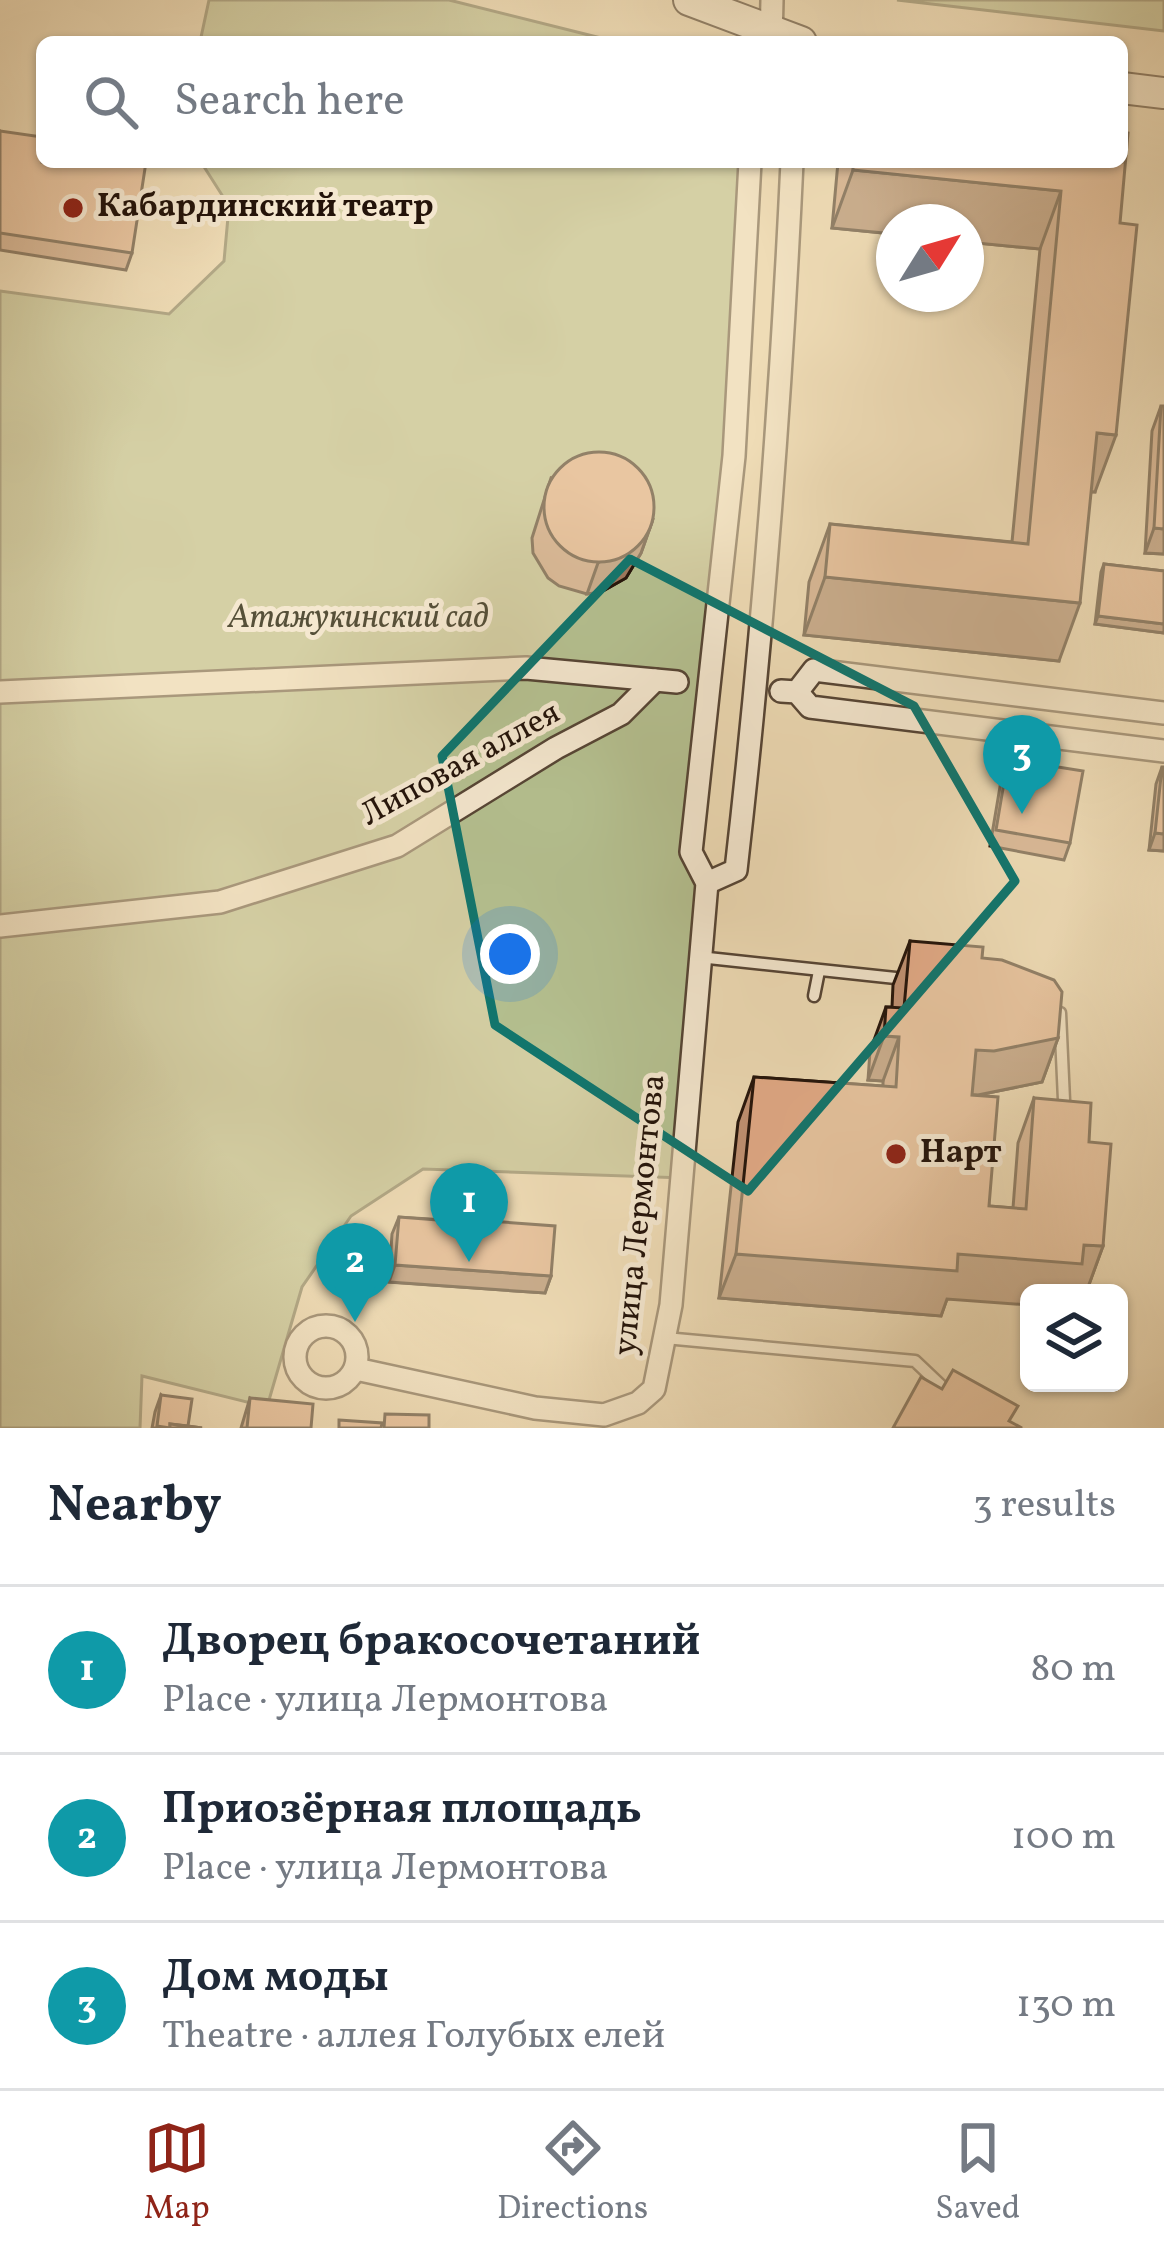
<!DOCTYPE html>
<meta charset="utf-8">
<style>
body{margin:0;font-family:Vollkorn,serif;background:#f6f6f7;color:#1f2937}
.controls{position:absolute;right:36px;bottom:36px;display:grid;overflow:hidden;border-radius:18px;box-shadow:0 3px 9px #0004}
.controls button{width:108px;height:108px;display:grid;place-items:center;padding:0;border:0;border-bottom:3px solid #e0e1e3;background:#fff;color:#1f2937;font:60px sans-serif}
.compass{position:absolute;left:876px;top:204px;width:108px;height:108px;border-radius:50%;background:#fff;box-shadow:0 3px 9px #0004;rotate:53deg}
.you{position:absolute;left:510px;top:954px;width:42px;height:42px;margin:-30px;border:9px solid #fff;border-radius:50%;background:#1a73e8;box-shadow:0 0 0 18px #1a73e833}
.badge{display:grid;place-items:center;width:78px;height:78px;border-radius:50%;background:#8f2418;color:#fff;font-size:39px;font-weight:700}
.pin{position:absolute;translate:-50% -99px;filter:drop-shadow(0 3px 6px #0008)}
.pin::after{content:'';position:absolute;top:63px;width:42px;height:36px;background:inherit;clip-path:polygon(0 0,100% 0,50% 100%)}
.list{margin:0;padding:0;list-style:none}
h2{display:flex;justify-content:space-between;align-items:center;height:156px;margin:0;padding:0 48px;font-size:51px}
h2 small{font-size:39px;font-weight:400;color:#747a83}
.list li{display:grid;grid-template-columns:78px 1fr auto;gap:36px;align-items:center;box-sizing:border-box;height:168px;padding:0 48px;border-top:3px solid #e0e1e3}
.list b{display:block;font-size:45px;white-space:nowrap}
.list p{margin:0;font-size:39px;white-space:nowrap;color:#747a83}
.list em{font-size:39px;font-style:normal;color:#747a83}
.icon{flex:none;width:66px;height:66px;fill:none;stroke:currentColor;stroke-width:2;stroke-linecap:round;stroke-linejoin:round}
.map{position:relative;flex:none;width:1164px;height:1428px;overflow:hidden}
.search{position:absolute;background:#fff;box-shadow:0 3px 9px #0004;left:36px;right:36px;top:36px;height:132px;display:flex;align-items:center;gap:30px;box-sizing:border-box;padding:0 42px;border-radius:18px;color:#747a83;font-size:45px}
.sheet{height:660px;background:#fff}
nav{display:flex;justify-content:space-around;align-items:center;box-sizing:border-box;height:168px;border-top:3px solid #e0e1e3;background:#fff;font-size:33px;color:#747a83}
nav a{display:grid;justify-items:center;gap:6px}
nav .on{color:#8f2418}
.map>svg:first-child{display:block}
.green{fill:#b5c191;stroke:#6c6a4e;stroke-width:3}
.lines{fill:none;stroke-linecap:round;stroke-linejoin:round}
.lane-casing{stroke:#564535;stroke-width:15}
.street-casing{stroke:#564535;stroke-width:26}
.secondary-casing{stroke:#23130a;stroke-width:34}
.lane{stroke:#f5e8d0;stroke-width:10}
.street{stroke:#f5e8d0;stroke-width:21}
.secondary{stroke:#f5e8d0;stroke-width:30}
.wall{fill:#c39375;stroke:#23130a;stroke-width:3}
.shaded-wall{fill:#9f785f;stroke:#23130a;stroke-width:3}
.building{fill:#e3ab88;stroke:#23130a;stroke-width:3}
.marked{fill:none;stroke:#0f766e;stroke-width:9;stroke-linejoin:round}
.poi-dot{fill:#8f2418;stroke:#f5e8d0;stroke-width:4.5}
.labels{text-anchor:middle;dominant-baseline:central;stroke-width:10;stroke-linejoin:round;paint-order:stroke}
.poi-label{font-size:33px;font-weight:bold;fill:#23130a;stroke:#f5e8d0;text-anchor:start}
.park-label{font-size:33px;font-style:italic;fill:#565039;stroke:#f5e8d0}
.street-label{font-size:33px;fill:#23130a;stroke:#f5e8d0}
</style>
<div class="map">
<svg width="1164" height="1428" viewBox="0 0 1164 1428">
<rect width="100%" height="100%" fill="#efdcb6"/>
<filter id="stains"><feTurbulence type="fractalNoise" baseFrequency=".00167" numOctaves="4"/><feColorMatrix values="0 0 0 0 .2 0 0 0 0 .09 0 0 0 0 .02 0 0 0 .5 -.17"/></filter>
<radialGradient id="worn" r=".72"><stop offset=".6" stop-color="#630" stop-opacity="0"/><stop offset="1" stop-color="#630" stop-opacity=".3"/></radialGradient>
<g class="green">
<path d="M 209,0 L 449,0 L 609,40 L 200,42 Z"/>
<path d="M 897,0 L 1164,0 L 1164,31 Z"/>
<path d="M 201,162 L 750,162 L 691,851 L 707,883 L 684,1178 L 423,1169 L 351,1216 L 302,1287 L 267,1407 L 142,1376 L 140,1428 L 0,1428 L 0,291 L 169,314 L 224,261 L 229,206 Z"/>
</g>
<g class="lines">
<g class="lane-casing">
<g id="lane">
<path d="M 699,957 L 905,979"/>
<path d="M 814,996 L 819,971"/>
<path d="M 1052,1010 L 1060,1013 L 1064,1100"/>
<path d="M 665,1338 L 915,1361 L 953,1397"/>
</g>
</g>
<g class="street-casing">
<g id="street">
<path d="M 771,41 L 772,0"/>
<path d="M 781,691 L 797,692 L 810,707 L 1164,751"/>
<path d="M 0,692 L 526,668 L 677,682"/>
<path d="M 797,692 L 814,670 L 1164,713"/>
<path d="M 707,883 L 736,870 C 763,634 781,399 792,162"/>
<path d="M 0,926 L 220,902 L 397,846 L 556,748 L 621,714 L 655,680"/>
<circle cx="326" cy="1357" r="31"/>
<path d="M 356,1369 L 535,1408 L 604,1415 L 638,1403 L 654,1389 L 671,1305 L 707,883 L 691,852 L 734,456 L 750,162"/>
</g>
</g>
<g class="secondary-casing">
<g id="secondary">
<path d="M 689,0 L 801,42"/>
<path d="M 1122,88 L 1164,93"/>
</g>
</g>
<use href="#lane" class="lane"/>
<use href="#street" class="street"/>
<use href="#secondary" class="secondary"/>
</g>
<g class="wall">
<path d="M 0,131 L 132,253 L 126,270 L 0,250 Z"/>
<path d="M 838,162 L 1122,162 L 1095,492 L 1091,492 L 1059,661 L 804,635 L 809,582 L 830,524 L 1012,542 L 1040,249 L 966,242 L 966,222 L 894,222 L 894,234 L 832,228 Z"/>
<path d="M 1161,406 L 1164,554 L 1145,553 L 1152,431 Z"/>
<path d="M 551,478 L 652,522 L 641,553 L 626,578 L 601,592 L 587,594 L 559,586 L 548,578 L 533,553 L 532,538 Z"/>
<path d="M 1104,564 L 1164,571 L 1164,633 L 1095,624 L 1101,572 Z"/>
<path d="M 1008,759 L 1070,843 L 1064,860 L 990,846 L 1002,775 Z"/>
<path d="M 1162,767 L 1164,851 L 1149,850 L 1156,784 Z"/>
<path d="M 910,941 L 982,958 L 1058,1038 L 1042,1082 L 978,1095 L 989,1206 L 1013,1208 L 1018,1143 L 1034,1098 L 1089,1142 L 1103,1246 L 1087,1290 L 1073,1289 L 947,1299 L 941,1316 L 719,1298 L 738,1122 L 754,1077 L 883,1086 L 883,1081 L 868,1080 L 870,1051 L 886,1007 L 892,1007 L 893,985 Z"/>
<path d="M 451,1203 L 551,1276 L 545,1293 L 389,1282 L 392,1234 L 399,1217 L 445,1220 Z"/>
<path d="M 161,1395 L 188,1426 L 202,1428 L 152,1428 L 155,1412 Z"/>
<path d="M 250,1398 L 311,1428 L 241,1428 Z"/>
</g>
<g class="shaded-wall">
<path d="M 853,170 L 1061,191 L 1040,249 L 966,242 L 966,222 L 894,222 L 894,234 L 832,228 Z"/>
<path d="M 1097,433 L 1116,435 L 1095,492 L 1076,490 Z"/>
<path d="M 652,522 L 641,553 L 626,578 L 601,592 L 587,594 L 598,563 Z"/>
<path d="M 1154,528 L 1164,529 L 1164,554 L 1145,553 Z"/>
<path d="M 825,577 L 1080,603 L 1059,661 L 804,635 Z"/>
<path d="M 1098,616 L 1164,624 L 1164,633 L 1095,624 Z"/>
<path d="M 1155,833 L 1164,834 L 1164,851 L 1149,850 Z"/>
<path d="M 884,1036 L 899,1037 L 883,1081 L 868,1080 Z"/>
<path d="M 1058,1038 L 1042,1082 L 978,1095 L 960,1094 L 976,1050 Z"/>
<path d="M 1084,1245 L 1103,1246 L 1087,1290 L 1073,1289 L 1071,1293 L 1029,1293 L 1029,1305 L 947,1299 L 941,1316 L 719,1298 L 736,1254 L 958,1254 Z"/>
<path d="M 395,1265 L 551,1276 L 545,1293 L 389,1282 Z"/>
</g>
<g class="building">
<path d="M 0,131 L 42,137 L 42,162 L 146,162 L 132,253 L 0,233 Z"/>
<path d="M 1122,132 L 1128,133 L 1120,223 L 1137,225 L 1116,435 L 1097,433 L 1080,603 L 825,577 L 830,524 L 1028,544 L 1061,191 L 853,170 L 853,162 L 1122,162 Z"/>
<path d="M 1161,406 L 1164,406 L 1164,529 L 1154,528 Z"/>
<circle cx="599" cy="507" r="55"/>
<path d="M 1104,564 L 1164,571 L 1164,624 L 1098,616 Z"/>
<path d="M 1008,759 L 1083,771 L 1070,843 L 996,830 Z"/>
<path d="M 1162,767 L 1164,767 L 1164,834 L 1155,833 Z"/>
<path d="M 910,941 L 983,947 L 982,958 L 1002,960 L 1054,980 L 1062,992 L 1058,1038 L 994,1051 L 976,1050 L 972,1095 L 998,1097 L 989,1206 L 1026,1209 L 1034,1098 L 1091,1103 L 1089,1142 L 1111,1144 L 1103,1246 L 1084,1245 L 1082,1264 L 958,1254 L 957,1271 L 736,1254 L 754,1077 L 896,1087 L 899,1037 L 884,1036 L 886,1007 L 904,1008 Z"/>
<path d="M 460,1193 L 469,1194 L 478,1204 L 477,1220 L 555,1226 L 551,1276 L 395,1265 L 399,1217 L 449,1221 L 451,1203 Z"/>
<path d="M 953,1370 L 1018,1406 L 1009,1421 L 1022,1428 L 893,1428 L 921,1377 L 942,1389 Z"/>
<path d="M 161,1395 L 192,1399 L 188,1426 L 170,1424 L 170,1428 L 157,1426 Z"/>
<path d="M 250,1398 L 313,1404 L 311,1428 L 247,1428 Z"/>
<path d="M 385,1414 L 429,1415 L 429,1428 L 384,1428 Z"/>
<path d="M 339,1420 L 382,1423 L 381,1428 L 339,1428 Z"/>
<path d="M 170,1424 L 202,1428 L 170,1428 Z"/>
</g>
<path d="M0 0H1164V1428H0ZM 630,559 L 914,706 L 1015,881 L 748,1191 L 495,1025 L 442,756 Z" fill="#efdcb6" fill-opacity=".55" fill-rule="evenodd"/>
<path class="marked" d="M 630,559 L 914,706 L 1015,881 L 748,1191 L 495,1025 L 442,756 Z"/>
<g class="poi-dot">
<circle cx="73" cy="208" r="12"/>
<circle cx="896" cy="1154" r="12"/>
</g>
<g class="labels">
<g class="poi-label">
<text x="97" y="208">Кабардинский театр</text>
<text x="920" y="1154">Нарт</text>
</g>
<g class="park-label">
<text x="358" y="619">Атажукинский сад</text>
</g>
<g class="street-label">
<text transform="translate(461 765) rotate(-29)">Липовая аллея</text>
<text transform="translate(641 1215) rotate(-84)">улица Лермонтова</text>
</g>
</g>
<rect width="100%" height="100%" filter="url(#stains)"/>
<rect width="100%" height="100%" fill="url(#worn)"/>
</svg>
<div class="controls">
<button><svg class="icon" aria-label="layers" viewBox="0 0 24 24"><path d="M12 4l9 5-9 5-9-5zM3 14l9 5 9-5"/></svg></button>
</div>
<svg class="compass" viewBox="-18 -18 36 36"><path d="M0-13l5 13h-10z" fill="#e53935"/><path d="M0 13l5-13h-10z" fill="#747a83"/></svg>
<div class="you"></div>
<div class="pin badge" style="left:469px;top:1262px;background:#0f9aa8">1</div>
<div class="pin badge" style="left:355px;top:1322px;background:#0f9aa8">2</div>
<div class="pin badge" style="left:1022px;top:814px;background:#0f9aa8">3</div>
<div class="search"><svg class="icon" aria-label="search" viewBox="0 0 24 24"><circle cx="10" cy="10" r="6"/><path d="M15 15l6 6"/></svg>Search here</div>
</div>
<section class="sheet">
<h2>Nearby<small>3 results</small></h2>
<ul class="list">
<li><span class="badge" style="background:#0f9aa8">1</span><div><b>Дворец бракосочетаний</b><p>Place · улица Лермонтова</p></div><em>80 m</em></li>
<li><span class="badge" style="background:#0f9aa8">2</span><div><b>Приозёрная площадь</b><p>Place · улица Лермонтова</p></div><em>100 m</em></li>
<li><span class="badge" style="background:#0f9aa8">3</span><div><b>Дом моды</b><p>Theatre · аллея Голубых елей</p></div><em>130 m</em></li>
</ul>
</section>
<nav>
<a class="on"><svg class="icon" aria-label="map" viewBox="0 0 24 24"><path d="M3 6l6-2 6 2 6-2v14l-6 2-6-2-6 2zM9 4v14M15 6v14"/></svg>Map</a>
<a><svg class="icon" aria-label="directions" viewBox="0 0 24 24"><path d="M12 3l9 9-9 9-9-9zM9 14v-3h6M13 9l2 2-2 2"/></svg>Directions</a>
<a><svg class="icon" aria-label="saved" viewBox="0 0 24 24"><path d="M7 4h10v16l-5-4-5 4z"/></svg>Saved</a>
</nav>
